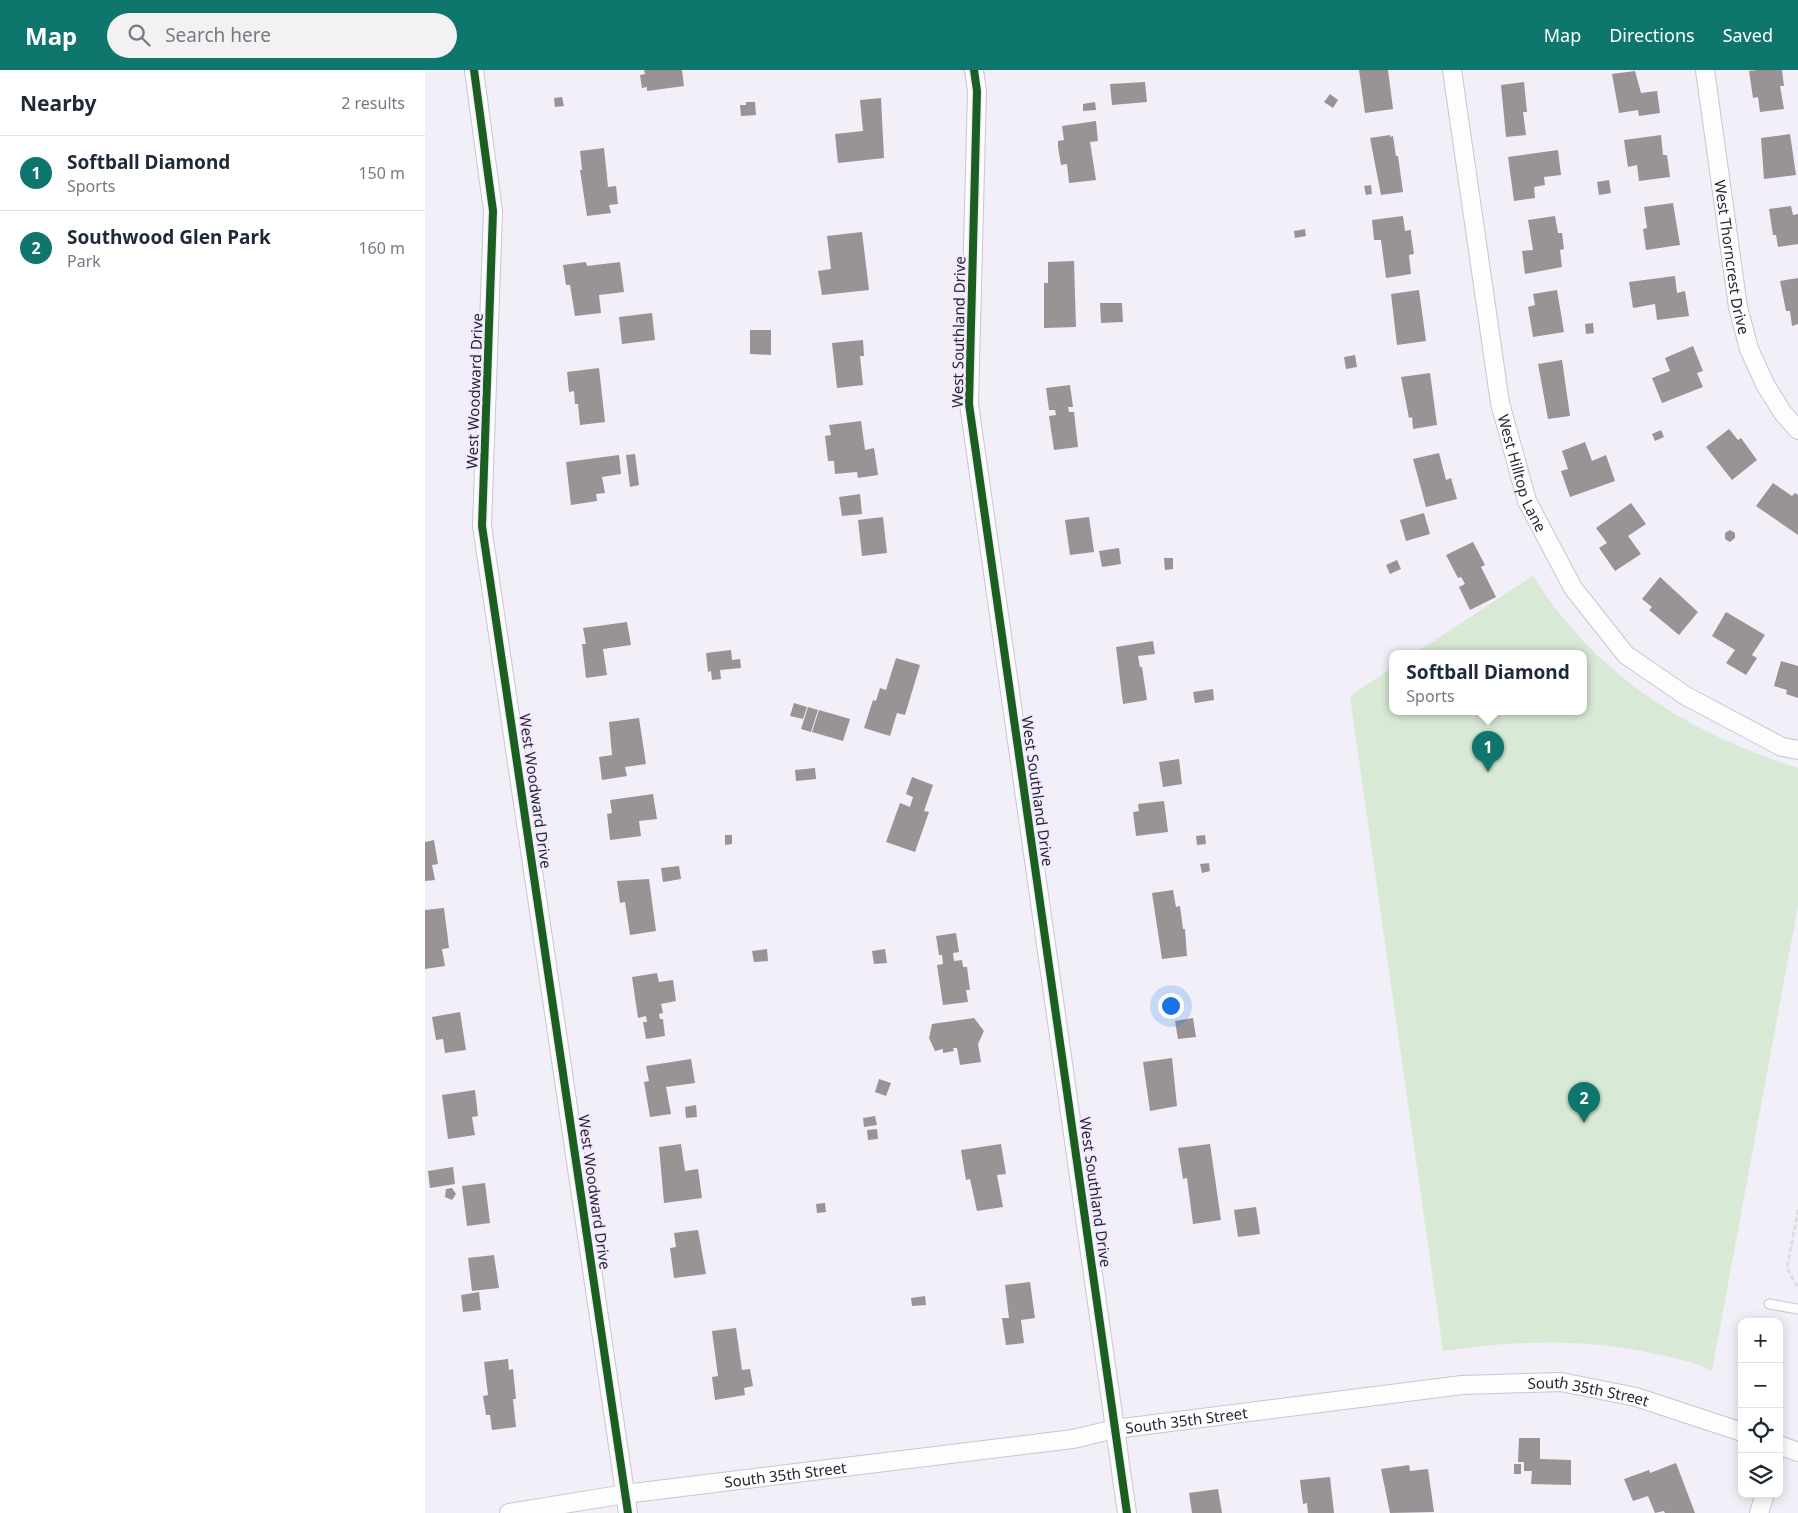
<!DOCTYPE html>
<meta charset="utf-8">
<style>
body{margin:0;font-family:"Noto Sans",sans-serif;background:#f2f2f3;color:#1f2937}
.controls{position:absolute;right:15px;bottom:15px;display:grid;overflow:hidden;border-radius:10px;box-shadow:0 2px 12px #0003}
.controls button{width:45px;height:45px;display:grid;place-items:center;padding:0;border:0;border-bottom:1px solid #e0e1e3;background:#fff;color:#1f2937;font:25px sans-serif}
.you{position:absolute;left:745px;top:935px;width:18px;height:18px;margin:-12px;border:4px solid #fff;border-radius:50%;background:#1a73e8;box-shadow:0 0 0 8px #1a73e833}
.badge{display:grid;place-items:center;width:32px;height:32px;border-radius:50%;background:#0f766e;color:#fff;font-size:16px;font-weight:700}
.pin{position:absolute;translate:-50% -41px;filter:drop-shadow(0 1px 2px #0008)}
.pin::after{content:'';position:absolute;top:26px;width:18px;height:15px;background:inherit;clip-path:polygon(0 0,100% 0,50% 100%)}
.popup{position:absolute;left:964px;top:580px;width:198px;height:65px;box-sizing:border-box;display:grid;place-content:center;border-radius:10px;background:#fff;filter:drop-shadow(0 1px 4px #0005);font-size:16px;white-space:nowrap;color:#747a83}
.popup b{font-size:19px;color:#1f2937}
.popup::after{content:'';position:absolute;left:50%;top:100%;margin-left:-10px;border:10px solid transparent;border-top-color:#fff}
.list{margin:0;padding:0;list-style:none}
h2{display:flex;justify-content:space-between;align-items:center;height:65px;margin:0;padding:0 20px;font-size:21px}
h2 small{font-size:16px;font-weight:400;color:#747a83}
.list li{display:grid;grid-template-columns:32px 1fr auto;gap:15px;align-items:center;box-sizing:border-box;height:75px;padding:0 20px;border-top:1px solid #e0e1e3}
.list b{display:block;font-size:19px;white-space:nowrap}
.list p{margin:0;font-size:16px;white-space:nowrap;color:#747a83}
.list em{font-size:16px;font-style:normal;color:#747a83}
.icon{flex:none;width:28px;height:28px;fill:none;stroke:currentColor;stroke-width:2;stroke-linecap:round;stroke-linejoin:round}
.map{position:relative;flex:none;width:1373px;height:1443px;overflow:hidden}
header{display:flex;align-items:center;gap:30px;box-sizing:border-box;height:70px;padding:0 25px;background:#0f766e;color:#fff}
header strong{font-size:24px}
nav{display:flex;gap:28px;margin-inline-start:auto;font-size:18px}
.search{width:350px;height:45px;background:#f2f2f3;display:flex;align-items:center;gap:12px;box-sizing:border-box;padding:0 18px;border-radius:28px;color:#747a83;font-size:19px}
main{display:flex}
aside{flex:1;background:#fff}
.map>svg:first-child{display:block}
.green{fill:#d8ead5}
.building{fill:#999395}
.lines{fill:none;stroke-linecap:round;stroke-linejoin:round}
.lane-casing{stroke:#c9c6d0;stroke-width:11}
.street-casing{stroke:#c9c6d0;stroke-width:20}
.path{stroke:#dedce0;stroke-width:3;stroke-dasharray:5 2.5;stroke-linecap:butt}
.lane{stroke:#fdfdfe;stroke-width:9}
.street{stroke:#fdfdfe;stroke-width:18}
.cycleway-casing{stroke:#f1ebfd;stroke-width:11}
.cycleway{stroke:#1b5e20;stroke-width:8}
.labels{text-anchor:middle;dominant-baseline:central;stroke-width:5;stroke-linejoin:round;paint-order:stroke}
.street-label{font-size:15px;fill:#292531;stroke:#f1ebfd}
</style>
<header>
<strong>Map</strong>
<div class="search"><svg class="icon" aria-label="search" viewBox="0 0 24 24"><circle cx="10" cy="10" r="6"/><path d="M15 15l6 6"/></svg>Search here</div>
<nav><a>Map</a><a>Directions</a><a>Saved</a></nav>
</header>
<main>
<aside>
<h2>Nearby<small>2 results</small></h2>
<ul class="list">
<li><span class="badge">1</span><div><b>Softball Diamond</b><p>Sports</p></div><em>150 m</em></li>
<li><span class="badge">2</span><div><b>Southwood Glen Park</b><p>Park</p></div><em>160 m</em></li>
</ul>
</aside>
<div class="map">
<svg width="1373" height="1443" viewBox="0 0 1373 1443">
<rect width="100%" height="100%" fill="#f2eff9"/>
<path class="green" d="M 1108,506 C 1172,607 1262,662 1373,698 L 1373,835 L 1287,1301 C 1270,1292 1254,1289 1236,1285 C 1163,1268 1091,1270 1018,1281 L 925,626 L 968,597 L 968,641 L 1158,641 L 1158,583 L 990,583 Z"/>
<g class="building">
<path d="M 219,0 L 257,0 L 259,16 L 222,21 L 222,17 L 217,18 L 215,5 L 220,4 Z"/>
<path d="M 934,0 L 963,0 L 968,39 L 940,43 Z"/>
<path d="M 1332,0 L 1357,0 L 1359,16 L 1355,16 L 1359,39 L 1335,42 L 1333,27 L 1328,28 L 1324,1 Z"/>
<path d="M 1210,1 L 1216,23 L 1232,21 L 1235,43 L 1214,46 L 1213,40 L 1194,43 L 1187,4 Z"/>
<path d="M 720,12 L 722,32 L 687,35 L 685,14 Z"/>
<path d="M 1099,12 L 1102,42 L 1098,42 L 1101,65 L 1081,67 L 1076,15 Z"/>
<path d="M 905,24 L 913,30 L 908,38 L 899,32 Z"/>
<path d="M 137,27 L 139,36 L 130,37 L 129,28 Z"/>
<path d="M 456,28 L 459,88 L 413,93 L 410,64 L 438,61 L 435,30 Z"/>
<path d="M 321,32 L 330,32 L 331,45 L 316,46 L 315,35 L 321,35 Z"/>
<path d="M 670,32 L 671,40 L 658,41 L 658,34 Z"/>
<path d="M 671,51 L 673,71 L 665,72 L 671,110 L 644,113 L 642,94 L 636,95 L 633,77 L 633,71 L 639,70 L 637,56 Z"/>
<path d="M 1365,64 L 1371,105 L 1339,109 L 1336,68 Z"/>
<path d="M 965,65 L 965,67 L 968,66 L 971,86 L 973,86 L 978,122 L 956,125 L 945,68 Z"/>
<path d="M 1236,65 L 1238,85 L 1242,85 L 1245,107 L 1214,111 L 1212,95 L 1203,97 L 1199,70 Z"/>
<path d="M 179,78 L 183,117 L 191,116 L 193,134 L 184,135 L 186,143 L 162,146 L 155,100 L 157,100 L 155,81 Z"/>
<path d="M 1133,80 L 1136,105 L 1119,107 L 1120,115 L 1109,117 L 1110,128 L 1089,131 L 1083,87 Z"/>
<path d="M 1184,110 L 1186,123 L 1174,125 L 1172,112 Z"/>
<path d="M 946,115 L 947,124 L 941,125 L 939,116 Z"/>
<path d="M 1248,133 L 1255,175 L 1221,180 L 1218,159 L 1222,158 L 1219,137 Z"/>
<path d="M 1366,136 L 1368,145 L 1373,144 L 1373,174 L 1353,177 L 1351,165 L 1348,165 L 1344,139 Z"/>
<path d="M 978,146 L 980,161 L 986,160 L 986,163 L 989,184 L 984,185 L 986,204 L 961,208 L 956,170 L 949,170 L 947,150 Z"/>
<path d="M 1130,146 L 1133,163 L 1137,163 L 1139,179 L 1135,180 L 1137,197 L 1100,204 L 1097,181 L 1108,180 L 1103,150 Z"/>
<path d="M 880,159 L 881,166 L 870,168 L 869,161 Z"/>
<path d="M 437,162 L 444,220 L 397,225 L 393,201 L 406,199 L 402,166 Z"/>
<path d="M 649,191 L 651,257 L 619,258 L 619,213 L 623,213 L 623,192 Z"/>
<path d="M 161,192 L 162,196 L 195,192 L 199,222 L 174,225 L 176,243 L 150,246 L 145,215 L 141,215 L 138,195 Z"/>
<path d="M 1250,206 L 1252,223 L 1260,221 L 1264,246 L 1232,250 L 1230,234 L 1208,238 L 1204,212 Z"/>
<path d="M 1373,208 L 1373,254 L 1367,256 L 1365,241 L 1361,241 L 1355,211 Z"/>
<path d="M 994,220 L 1001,271 L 972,275 L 966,224 Z"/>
<path d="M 1132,220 L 1139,262 L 1108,267 L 1103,237 L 1110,235 L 1108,224 Z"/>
<path d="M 675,233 L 697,233 L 698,252 L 676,253 Z"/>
<path d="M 227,243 L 230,270 L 197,274 L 194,247 Z"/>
<path d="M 1168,253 L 1169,263 L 1161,264 L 1160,254 Z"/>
<path d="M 325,260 L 346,260 L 346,285 L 325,284 Z"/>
<path d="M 438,270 L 439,286 L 435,286 L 438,315 L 412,318 L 407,273 Z"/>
<path d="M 1268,276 L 1278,301 L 1272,303 L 1278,317 L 1237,333 L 1227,308 L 1245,301 L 1240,288 Z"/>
<path d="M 930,285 L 932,297 L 921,299 L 919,287 Z"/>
<path d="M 1137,290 L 1145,346 L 1123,349 L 1113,294 Z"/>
<path d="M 174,298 L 180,352 L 155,355 L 153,334 L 150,334 L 149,321 L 144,322 L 142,302 Z"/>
<path d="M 1005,303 L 1012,355 L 988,359 L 987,347 L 984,348 L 976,307 Z"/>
<path d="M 645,315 L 648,337 L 643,337 L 644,342 L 649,342 L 653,377 L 629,380 L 624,346 L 631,345 L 630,340 L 624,340 L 621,318 Z"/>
<path d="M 436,351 L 440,380 L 449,378 L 453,405 L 433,408 L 432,402 L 410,404 L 409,391 L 403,391 L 400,366 L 406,365 L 404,355 Z"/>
<path d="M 1304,359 L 1313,370 L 1316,368 L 1332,390 L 1307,410 L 1281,377 Z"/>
<path d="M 1236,360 L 1239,367 L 1230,371 L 1227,364 Z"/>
<path d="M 1160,372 L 1167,391 L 1181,385 L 1190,411 L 1145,427 L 1136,401 L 1143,399 L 1137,381 Z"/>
<path d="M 1014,383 L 1021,410 L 1026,408 L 1032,429 L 1001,437 L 988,389 Z"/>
<path d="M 210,384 L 214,415 L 205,417 L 201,385 Z"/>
<path d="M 194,385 L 196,404 L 177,407 L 180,423 L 171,424 L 172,431 L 146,435 L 141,392 Z"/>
<path d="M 1348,413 L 1367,426 L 1370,423 L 1373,425 L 1373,465 L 1331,436 Z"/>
<path d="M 435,424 L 437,444 L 417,446 L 414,427 Z"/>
<path d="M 1206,433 L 1221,454 L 1203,466 L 1216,484 L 1190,501 L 1174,478 L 1182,473 L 1171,458 Z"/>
<path d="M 999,443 L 1005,464 L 981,471 L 975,450 Z"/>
<path d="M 458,447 L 462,483 L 437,486 L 433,450 Z"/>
<path d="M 664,447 L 669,482 L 645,485 L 640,450 Z"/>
<path d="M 1305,460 L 1310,463 L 1310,468 L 1305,472 L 1300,469 L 1300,463 Z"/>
<path d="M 1048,472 L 1060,495 L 1056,497 L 1071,527 L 1045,540 L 1034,517 L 1040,514 L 1036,507 L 1033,508 L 1021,485 Z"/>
<path d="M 694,478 L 696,494 L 677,497 L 674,481 Z"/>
<path d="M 739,488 L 748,488 L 748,499 L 740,500 Z"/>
<path d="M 972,490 L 976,499 L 965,504 L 961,495 Z"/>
<path d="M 1235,507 L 1273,542 L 1254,565 L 1224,540 L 1227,537 L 1217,529 Z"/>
<path d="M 1301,542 L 1340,565 L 1327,585 L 1332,588 L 1321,605 L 1301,593 L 1310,580 L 1287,566 Z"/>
<path d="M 202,552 L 206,575 L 178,579 L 182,605 L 161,608 L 157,574 L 161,574 L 158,558 Z"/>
<path d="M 728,571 L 730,584 L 713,586 L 715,597 L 717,597 L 722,630 L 698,634 L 691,577 Z"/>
<path d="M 306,580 L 307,590 L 315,589 L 316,598 L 295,600 L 296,609 L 287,610 L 286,601 L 283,602 L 281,583 Z"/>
<path d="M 471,588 L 495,595 L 480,645 L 472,643 L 465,666 L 439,658 L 448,630 L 451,631 L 455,618 L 461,620 Z"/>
<path d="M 1356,591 L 1373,596 L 1373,628 L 1361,624 L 1362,620 L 1349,616 Z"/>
<path d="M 788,619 L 789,630 L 770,633 L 768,622 Z"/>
<path d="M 369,633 L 382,637 L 378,649 L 365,646 Z"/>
<path d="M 383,637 L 393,640 L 386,662 L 376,659 Z"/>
<path d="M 394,640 L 425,649 L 418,671 L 387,662 Z"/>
<path d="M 214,648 L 221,694 L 200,697 L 202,706 L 177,710 L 174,687 L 187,685 L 184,652 Z"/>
<path d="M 754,689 L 757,714 L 738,717 L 734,692 Z"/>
<path d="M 390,698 L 391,709 L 371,711 L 370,700 Z"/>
<path d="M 487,707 L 508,715 L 499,741 L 504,742 L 490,782 L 461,772 L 475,733 L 485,737 L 488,727 L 481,724 Z"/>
<path d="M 228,724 L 232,749 L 214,751 L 216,766 L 185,770 L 182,744 L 187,743 L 185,730 Z"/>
<path d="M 739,731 L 743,762 L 711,766 L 708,742 L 714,741 L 713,734 Z"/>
<path d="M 300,765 L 307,765 L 307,774 L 300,775 Z"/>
<path d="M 780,765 L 781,774 L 772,775 L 771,766 Z"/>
<path d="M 9,770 L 13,794 L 7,795 L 10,810 L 0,811 L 0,772 Z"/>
<path d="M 784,793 L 785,801 L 777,803 L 775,794 Z"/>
<path d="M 254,796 L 256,809 L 238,812 L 236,798 Z"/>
<path d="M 224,809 L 231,861 L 205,865 L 200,832 L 195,833 L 192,811 Z"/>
<path d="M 748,820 L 751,837 L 755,836 L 758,859 L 760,859 L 762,886 L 737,889 L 727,823 Z"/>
<path d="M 19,838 L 24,878 L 17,879 L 20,896 L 0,899 L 0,840 Z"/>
<path d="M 531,863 L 534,882 L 528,883 L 529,891 L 537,890 L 538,897 L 542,897 L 545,920 L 541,920 L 543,932 L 518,935 L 512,895 L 518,894 L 517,885 L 514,885 L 511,866 Z"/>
<path d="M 342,879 L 343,891 L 329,892 L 327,881 Z"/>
<path d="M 460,879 L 462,893 L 449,894 L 447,881 Z"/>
<path d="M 232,903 L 234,912 L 248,910 L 251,931 L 236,934 L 238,943 L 234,944 L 235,949 L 238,949 L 240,966 L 221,969 L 218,952 L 222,952 L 221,946 L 213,948 L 207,907 Z"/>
<path d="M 35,942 L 41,980 L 20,983 L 18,969 L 11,970 L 7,947 Z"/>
<path d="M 549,948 L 559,961 L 553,974 L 556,992 L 535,995 L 532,978 L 528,978 L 529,981 L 518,983 L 518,979 L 510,981 L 504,968 L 507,954 Z"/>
<path d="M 768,948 L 771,967 L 753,969 L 750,951 Z"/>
<path d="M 747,988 L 752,1036 L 725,1041 L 718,992 Z"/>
<path d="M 266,989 L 270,1013 L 241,1017 L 246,1044 L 225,1047 L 219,1012 L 224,1011 L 221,996 Z"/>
<path d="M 454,1009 L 466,1013 L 461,1026 L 450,1022 Z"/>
<path d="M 50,1020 L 53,1046 L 47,1047 L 50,1065 L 23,1069 L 17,1025 Z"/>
<path d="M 271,1035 L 272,1047 L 261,1048 L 260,1037 Z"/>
<path d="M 450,1046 L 452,1055 L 439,1057 L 438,1048 Z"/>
<path d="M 452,1059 L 453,1069 L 443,1070 L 442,1060 Z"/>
<path d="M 256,1074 L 260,1101 L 273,1099 L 277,1128 L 239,1133 L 234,1077 Z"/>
<path d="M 576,1074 L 581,1104 L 572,1105 L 578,1137 L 552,1141 L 545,1109 L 541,1110 L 536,1080 Z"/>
<path d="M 785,1074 L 796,1150 L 768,1154 L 762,1108 L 758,1109 L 753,1078 Z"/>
<path d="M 28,1097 L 30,1114 L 5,1118 L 3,1101 Z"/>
<path d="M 60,1113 L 65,1153 L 42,1156 L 37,1116 Z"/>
<path d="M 27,1118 L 31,1124 L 27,1130 L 20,1127 L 21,1119 Z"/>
<path d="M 400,1133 L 401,1142 L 392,1143 L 391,1134 Z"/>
<path d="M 831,1137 L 835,1164 L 813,1167 L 809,1140 Z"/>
<path d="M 273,1160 L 281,1204 L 249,1208 L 245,1178 L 251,1177 L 249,1163 Z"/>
<path d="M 69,1185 L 74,1218 L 47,1221 L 43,1188 Z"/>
<path d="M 605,1212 L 610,1248 L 596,1250 L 599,1273 L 581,1275 L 577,1248 L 584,1248 L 580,1215 Z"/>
<path d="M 54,1222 L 56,1240 L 38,1242 L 36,1225 Z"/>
<path d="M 500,1226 L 501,1235 L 487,1236 L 486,1228 Z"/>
<path d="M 311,1258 L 317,1300 L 325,1299 L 328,1316 L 319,1318 L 320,1325 L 290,1330 L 287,1307 L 293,1306 L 287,1261 Z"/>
<path d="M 83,1289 L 84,1300 L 88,1299 L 91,1329 L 88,1329 L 91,1357 L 67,1360 L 65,1345 L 61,1345 L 58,1326 L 63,1325 L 59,1292 Z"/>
<path d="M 1094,1368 L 1115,1368 L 1115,1389 L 1146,1390 L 1146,1415 L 1106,1414 L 1107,1401 L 1099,1401 L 1099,1392 L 1093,1392 Z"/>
<path d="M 1251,1393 L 1270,1443 L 1240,1443 L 1239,1441 L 1230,1443 L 1223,1426 L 1208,1431 L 1199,1409 L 1224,1400 L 1225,1403 Z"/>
<rect x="1089" y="1394" width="7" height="10"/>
<path d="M 984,1395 L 985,1401 L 1003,1399 L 1009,1442 L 965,1443 L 956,1399 Z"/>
<path d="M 905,1407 L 909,1443 L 883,1443 L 882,1433 L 878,1434 L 875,1410 Z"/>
<path d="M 793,1419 L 797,1443 L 767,1443 L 764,1423 Z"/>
</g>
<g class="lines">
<g class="lane-casing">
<path id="lane" d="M 1344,1234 L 1373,1239"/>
</g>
<g class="street-casing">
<g id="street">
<path d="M 49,0 L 68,141 L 57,456 L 203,1443"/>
<path d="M 549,0 L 552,21 L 544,334 L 702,1443"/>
<path id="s1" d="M 1027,0 L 1075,333 L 1102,431 L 1148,518 L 1201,585 L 1261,626 L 1357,677 L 1373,680"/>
<path id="s2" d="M 1280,0 L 1313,237 L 1324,279 L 1341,316 L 1358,343 L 1373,360"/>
<path d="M 1354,1375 L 1373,1382"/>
<path id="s3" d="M 84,1443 L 200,1424 L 648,1369 L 690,1359 L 1037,1315 L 1136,1312 L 1211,1327 L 1317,1362"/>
<path d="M 1334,1443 L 1340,1424"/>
</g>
</g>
<path class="path" d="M 1373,1140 L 1362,1198 L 1373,1218"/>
<use href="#lane" class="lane"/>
<use href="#street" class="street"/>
<g class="cycleway-casing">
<g id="cycleway">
<path d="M 49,0 L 68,141 L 57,456 L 203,1443"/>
<path d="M 549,0 L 552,21 L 544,334 L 702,1443"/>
</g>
</g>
<use href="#cycleway" class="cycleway"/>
</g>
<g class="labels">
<g class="street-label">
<text stroke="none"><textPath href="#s2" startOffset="189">West Thorncrest Drive</textPath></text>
<text transform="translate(533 262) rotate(-89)">West Southland Drive</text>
<text transform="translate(49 321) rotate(-88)">West Woodward Drive</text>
<text stroke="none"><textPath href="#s1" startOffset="410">West Hilltop Lane</textPath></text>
<text transform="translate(111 721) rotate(82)">West Woodward Drive</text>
<text transform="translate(613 721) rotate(82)">West Southland Drive</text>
<text transform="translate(170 1122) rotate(82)">West Woodward Drive</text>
<text transform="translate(671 1122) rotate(82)">West Southland Drive</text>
<text stroke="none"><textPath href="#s3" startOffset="1089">South 35th Street</textPath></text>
<text stroke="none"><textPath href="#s3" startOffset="684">South 35th Street</textPath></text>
<text stroke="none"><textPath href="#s3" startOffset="279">South 35th Street</textPath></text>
</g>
</g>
</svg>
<div class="controls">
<button>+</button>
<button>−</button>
<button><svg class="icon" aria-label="locate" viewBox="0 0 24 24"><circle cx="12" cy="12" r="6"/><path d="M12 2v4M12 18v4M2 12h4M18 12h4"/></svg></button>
<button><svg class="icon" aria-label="layers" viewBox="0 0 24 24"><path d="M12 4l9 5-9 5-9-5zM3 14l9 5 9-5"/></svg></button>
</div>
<div class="you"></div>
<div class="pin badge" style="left:1063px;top:702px">1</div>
<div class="popup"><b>Softball Diamond</b>Sports</div>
<div class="pin badge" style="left:1159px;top:1053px">2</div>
</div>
</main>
